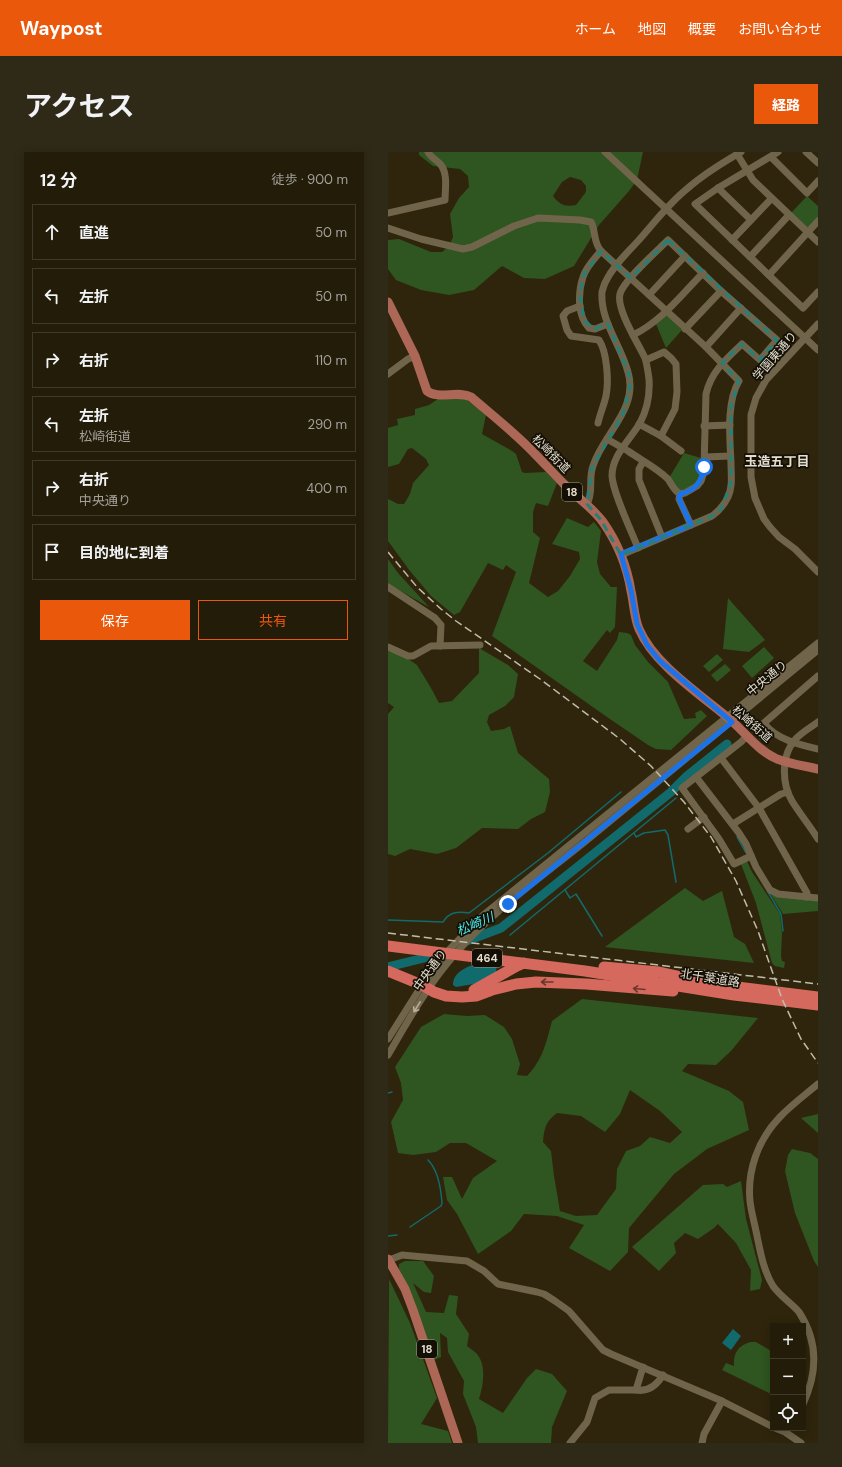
<!DOCTYPE html>
<html lang="ja">
<meta charset="utf-8">
<style>
body{margin:0;font-family:"DM Sans","Noto Sans JP",sans-serif;background:#2f2917;color:#f1f3f6}
.controls{position:absolute;right:12px;bottom:12px;display:grid;overflow:hidden;border-radius:0px;box-shadow:0 2px 10px #0003}
.controls button{width:36px;height:36px;display:grid;place-items:center;padding:0;border:0;border-bottom:1px solid #403a2a;background:#231c09;color:#f1f3f6;font:20px sans-serif}
.stop{position:absolute;width:12px;height:12px;margin:-9px;border:3px solid #1a73e8;border-radius:50%;background:#fff}
.stop.end{background:#1a73e8;border-color:#fff;box-shadow:0 1px 4px #0008}
.list{margin:0;padding:0;list-style:none}
h2{display:flex;justify-content:space-between;align-items:center;height:52px;margin:0;padding:0 16px;font-size:17px}
h2 small{font-size:13px;font-weight:400;color:#a3a19c}
.list li{display:grid;grid-template-columns:26px 1fr auto;gap:12px;align-items:center;box-sizing:border-box;height:56px;margin:0 8px 8px;padding:0 8px;border:1px solid #403a2a;border-radius:0px}
.list b{display:block;font-size:15px;white-space:nowrap}
.list p{margin:0;font-size:13px;white-space:nowrap;color:#a3a19c}
.list em{font-size:13px;font-style:normal;color:#a3a19c}
.actions{display:flex;gap:8px;padding:12px 16px}
.actions a{flex:1;padding:9px 0;border:1px solid #ea580c;border-radius:0px;text-align:center;font-size:14px;color:#ea580c}
.actions .main{background:#ea580c;color:#fff}
.icon{flex:none;width:22px;height:22px;fill:none;stroke:currentColor;stroke-width:2;stroke-linecap:round;stroke-linejoin:round}
.map{position:relative;flex:none;width:430px;height:1291px;overflow:hidden;border-radius:0px}
header{display:flex;align-items:center;gap:24px;box-sizing:border-box;height:56px;padding:0 20px;background:#ea580c;color:#fff}
header strong{font-size:19px}
nav{display:flex;gap:22px;margin-inline-start:auto;font-size:14px}
.intro{display:flex;align-items:center;justify-content:space-between;box-sizing:border-box;height:96px;padding:0 24px}
h1{margin:0;font-size:28px}
.button{padding:10px 18px;border-radius:0px;background:#ea580c;color:#fff;font-size:14px;font-weight:700}
main{display:flex;gap:24px;padding:0 24px}
aside{flex:1;background:#231c09;border-radius:0px;box-shadow:0 2px 10px #0003}
.map>svg:first-child{display:block}
.green{fill:#2f5520;fill-rule:evenodd}
.water{fill:#116b6c}
.lines{fill:none;stroke-linecap:round;stroke-linejoin:round}
.stream{stroke:#116b6c;stroke-width:1.5}
.river{stroke:#116b6c;stroke-width:9}
.minor{stroke:#70654b;stroke-width:7}
.major{stroke:#ad6756;stroke-width:9}
.highway{stroke:#d6695d;stroke-width:11}
.rail{stroke:#c3bcab;stroke-width:1.5;stroke-dasharray:8 4;stroke-linecap:butt}
.oneway{stroke:#6b372d}
.oneway2{stroke:#b6ae9a}
.route{stroke:#1a73e8;stroke-width:5}
.marked{fill:none;stroke:#248078;stroke-width:3;stroke-dasharray:8 5;stroke-linejoin:round}
.labels{text-anchor:middle;dominant-baseline:central;stroke-width:3.5;stroke-linejoin:round;paint-order:stroke}
.shield{fill:#130f05;stroke:#a5a092;stroke-width:1}
.shield-label{font-size:11px;font-weight:bold;fill:#e4decf}
.street-label{font-size:12px;fill:#e4decf;stroke:#130f05}
.neighbourhood-label{font-size:13px;font-weight:bold;fill:#e4decf;stroke:#130f05}
.water-label{font-size:13px;font-style:italic;fill:#4ce8e9;stroke:#130f05}
</style>
<header>
<strong>Waypost</strong>
<nav><a>ホーム</a><a>地図</a><a>概要</a><a>お問い合わせ</a></nav>
</header>
<div class="intro"><h1>アクセス</h1><a class="button">経路</a></div>
<main>
<aside>
<h2>12 分<small>徒歩 · 900 m</small></h2>
<ul class="list">
<li><svg class="icon" aria-label="ahead" viewBox="0 0 24 24"><path d="M12 20V5M6 11l6-6 6 6"/></svg><div><b>直進</b></div><em>50 m</em></li>
<li><svg class="icon" aria-label="left" viewBox="0 0 24 24"><path d="M17 20v-9H6M10 6l-5 5 5 5"/></svg><div><b>左折</b></div><em>50 m</em></li>
<li><svg class="icon" aria-label="right" viewBox="0 0 24 24"><path d="M7 20v-9h11M14 6l5 5-5 5"/></svg><div><b>右折</b></div><em>110 m</em></li>
<li><svg class="icon" aria-label="left" viewBox="0 0 24 24"><path d="M17 20v-9H6M10 6l-5 5 5 5"/></svg><div><b>左折</b><p>松崎街道</p></div><em>290 m</em></li>
<li><svg class="icon" aria-label="right" viewBox="0 0 24 24"><path d="M7 20v-9h11M14 6l5 5-5 5"/></svg><div><b>右折</b><p>中央通り</p></div><em>400 m</em></li>
<li><svg class="icon" aria-label="arrive" viewBox="0 0 24 24"><path d="M6 21V4h12l-3 4 3 4H6"/></svg><div><b>目的地に到着</b></div></li>
</ul>
<div class="actions"><a class="main">保存</a><a>共有</a></div>
</aside>
<div class="map">
<svg width="430" height="1291" viewBox="0 0 430 1291">
<rect width="100%" height="100%" fill="#2f250c"/>
<g class="green">
<path d="M 31,0 L 255,0 L 249,28 L 241,39 L 211,73 L 186,114 L 157,127 L 136,126 L 114,114 L 86,138 L 61,143 L 33,138 L 8,128 L 0,117 L 0,88 L 11,87 L 43,100 L 54,100 L 61,94 L 65,85 L 62,62 L 71,46 L 81,35 L 80,24 L 72,17 L 45,14 L 31,3 ZM 182,25 L 193,28 L 198,34 L 198,40 L 188,53 C 177,55 172,53 165,44 L 174,30 Z"/>
<path d="M 419,44 L 430,54 L 430,66 L 421,76 L 418,75 L 403,61 Z"/>
<path d="M 277,164 L 280,164 L 294,178 L 278,196 L 268,172 Z"/>
<path d="M 76,246 L 98,263 L 94,282 L 124,299 L 128,302 L 134,320 L 137,321 L 158,320 L 169,331 L 160,354 L 148,351 L 145,360 L 145,380 L 152,386 L 141,431 L 160,445 L 170,439 L 182,424 L 192,407 L 191,400 L 164,392 L 179,366 L 200,375 L 206,370 L 213,379 L 209,410 L 212,422 L 223,435 L 229,435 L 227,475 L 222,481 L 219,478 L 195,509 L 209,519 L 229,488 L 231,480 L 239,481 L 243,483 L 247,493 L 260,510 L 280,530 L 296,567 L 308,566 L 307,561 L 313,558 L 319,564 L 283,598 L 268,597 L 260,593 L 219,565 L 104,484 L 128,420 L 118,413 L 115,418 L 100,411 L 72,460 L 66,463 L 43,444 L 22,419 L 0,389 L 0,347 L 10,352 L 16,352 L 22,342 L 25,331 L 41,313 L 38,307 L 24,296 L 20,297 L 11,312 L 0,315 L 0,276 L 10,273 L 9,267 L 27,263 L 27,257 L 41,253 L 50,247 Z"/>
<path d="M 296,301 L 313,306 C 312,329 314,331 291,340 L 281,326 Z"/>
<path d="M 0,407 L 10,421 L 41,455 L 0,432 Z"/>
<path d="M 340,446 L 377,488 L 361,500 L 335,497 Z"/>
<path d="M 0,494 L 2,494 L 29,513 L 43,536 L 51,551 L 64,549 L 91,521 L 91,496 L 120,513 L 130,522 L 126,545 L 117,554 L 101,563 L 99,570 L 103,579 L 116,577 L 122,574 L 130,601 L 161,627 L 162,640 L 157,660 L 143,667 L 130,677 L 94,676 L 68,696 L 49,702 L 22,697 L 7,704 L 0,702 L 0,562 L 6,555 L 0,551 Z"/>
<path d="M 376,495 L 386,506 L 364,526 L 354,514 Z"/>
<path d="M 329,502 L 335,508 L 321,520 L 315,514 Z"/>
<path d="M 337,512 L 343,518 L 329,530 L 323,523 Z"/>
<path d="M 362,561 L 370,569 L 369,570 L 384,581 L 376,591 L 362,578 L 360,565 Z"/>
<path d="M 356,703 L 364,720 L 392,762 L 394,781 L 393,804 L 394,809 L 397,810 L 396,816 L 387,814 L 384,811 L 368,751 L 351,707 Z"/>
<path d="M 297,736 L 315,749 L 334,739 L 346,785 L 357,792 L 366,811 L 217,795 Z"/>
<path d="M 383,743 L 387,744 L 430,749 L 430,759 L 395,762 Z"/>
<path d="M 194,847 L 370,866 L 343,899 L 328,913 L 300,912 L 294,919 L 341,939 L 355,950 L 361,978 L 319,997 L 286,1022 L 241,1076 L 240,1100 L 222,1119 L 181,1096 L 196,1073 L 169,1064 L 136,1062 L 123,1079 L 90,1102 L 69,1062 L 59,1048 L 55,1025 L 64,1025 L 74,1047 L 85,1026 L 109,1009 L 78,991 L 62,991 L 48,1000 L 25,1003 L 10,1001 L 3,970 L 15,948 L 13,931 L 7,915 L 33,875 L 56,862 L 79,864 L 97,863 L 116,875 L 124,887 L 132,912 L 129,923 L 139,924 C 155,907 158,891 164,869 ZM 242,938 L 272,959 L 294,980 L 282,991 L 262,985 L 252,994 L 238,999 L 229,1017 L 228,1037 L 209,1063 L 188,1064 L 172,1059 L 166,1024 L 163,999 L 155,990 C 156,976 158,969 169,961 L 193,964 L 217,980 L 232,962 Z"/>
<path d="M 430,962 L 430,981 L 413,966 Z"/>
<path d="M 404,997 L 422,1001 L 430,1007 L 430,1115 L 426,1109 L 407,1061 L 397,1019 L 400,1003 Z"/>
<path d="M 353,1029 L 358,1067 L 374,1128 L 372,1137 L 362,1139 L 363,1118 L 348,1091 L 330,1072 L 326,1076 L 310,1087 L 297,1081 L 286,1091 L 288,1101 L 271,1119 L 244,1095 L 315,1033 L 335,1032 L 339,1035 Z"/>
<path d="M 17,1109 L 35,1109 L 46,1124 L 43,1141 L 36,1140 L 25,1131 L 38,1160 L 56,1161 L 61,1143 L 70,1144 L 68,1162 L 81,1182 L 79,1194 C 82,1197 87,1199 89,1202 C 99,1214 95,1234 91,1247 L 115,1261 L 139,1226 L 148,1217 L 164,1222 L 179,1239 L 164,1275 L 163,1291 L 90,1291 L 88,1275 L 75,1242 L 76,1229 L 60,1200 L 59,1186 L 52,1181 L 53,1205 L 46,1208 L 11,1117 L 11,1112 Z"/>
<path d="M 1,1127 L 22,1171 L 49,1246 L 33,1272 L 60,1279 L 64,1291 L 0,1291 Z"/>
<path d="M 362,1190 L 368,1190 L 385,1200 L 385,1243 L 334,1218 L 338,1211 L 346,1214 C 345,1201 350,1194 362,1190 Z"/>
</g>
<g class="water">
<path d="M 91,810 L 109,812 L 108,821 L 86,832 L 68,835 L 65,833 C 65,819 80,815 91,810 Z"/>
<path d="M 345,1177 L 353,1184 L 343,1198 L 334,1191 Z"/>
</g>
<g class="lines">
<g class="stream">
<path d="M 246,681 L 248,685 L 256,681 L 277,678 L 280,683 L 288,730"/>
<path d="M 349,685 L 358,701"/>
<path d="M 177,738 L 182,746 L 188,742 L 214,784"/>
<path d="M 380,740 L 393,762 L 395,779"/>
<path d="M 0,768 L 55,770 C 61,760 70,759 81,761 L 160,701 L 233,640"/>
<path d="M 122,783 L 288,646"/>
<path d="M 0,941 L 4,940"/>
<path d="M 22,1075 L 53,1054 L 54,1051 C 53,1037 50,1018 40,1008"/>
<path d="M 0,1084 L 9,1083"/>
</g>
<g class="river">
<path d="M 76,790 L 113,776 L 283,640 L 299,624 L 339,592"/>
<path d="M 0,815 L 40,805 L 51,800"/>
</g>
<g class="minor">
<path d="M 217,0 L 430,198"/>
<path d="M 390,0 L 330,36 L 307,52 L 415,156 L 430,140"/>
<path d="M 418,0 L 430,11"/>
<path d="M 349,2 L 365,28 L 430,90"/>
<path d="M 383,5 L 419,41 L 430,29"/>
<path d="M 330,36 L 362,67"/>
<path d="M 0,61 L 57,48 C 57,38 60,22 53,13 C 49,8 43,6 40,0"/>
<path d="M 0,76 L 33,87 L 75,97 L 84,95 L 126,74 L 150,66 L 192,68 L 203,70 C 208,79 205,90 213,99 L 318,195 L 351,229 C 338,250 342,287 343,311 C 343,323 345,334 340,345 C 336,353 331,359 324,364 L 233,403"/>
<path d="M 344,88 L 383,47"/>
<path d="M 213,99 C 206,107 198,115 195,125 C 190,140 189,164 201,176 L 207,177 L 220,172"/>
<path d="M 362,105 L 401,63"/>
<path d="M 381,123 L 430,69"/>
<path d="M 261,143 L 297,104"/>
<path d="M 192,154 L 179,159 L 175,164 L 179,178 L 183,184 L 211,188 C 219,200 221,229 218,244 C 216,253 212,262 210,271"/>
<path d="M 430,172 L 378,228 L 368,246 L 363,263 L 363,325 L 367,346 L 376,367 L 382,375 L 391,385 L 407,397 L 430,420"/>
<path d="M 297,177 L 333,139"/>
<path d="M 245,183 C 274,169 293,143 315,121"/>
<path d="M 318,195 L 353,156"/>
<path d="M 258,208 L 276,200 L 283,206 L 288,212 L 289,240 L 287,257 L 273,284"/>
<path d="M 0,222 L 20,207 L 27,204"/>
<path d="M 251,272 L 273,284 L 293,299"/>
<path d="M 316,274 L 342,273"/>
<path d="M 219,287 L 240,299 C 253,308 269,316 280,327 C 284,333 286,339 292,342 L 297,341 L 309,334 L 313,329 L 315,323 L 316,315 L 318,242 C 323,220 338,207 354,192 L 372,208 L 389,188 L 333,139 L 280,88 C 269,99 235,129 232,142 C 228,157 250,191 257,206 C 259,212 260,220 261,227 C 262,242 259,258 252,271 C 242,288 224,303 224,324 C 225,341 243,378 250,396"/>
<path d="M 317,305 L 342,304"/>
<path d="M 255,310 L 251,317 L 251,328 L 274,385"/>
<path d="M 292,342 L 291,347 L 303,373"/>
<path d="M 199,352 C 206,340 200,327 205,314 C 215,282 251,257 240,220 C 233,193 212,169 214,140 C 215,137 216,132 218,129 C 225,114 239,101 250,89 C 266,71 281,51 300,36 C 316,22 334,11 353,0"/>
<path d="M 0,435 L 47,466 L 53,473 L 52,494"/>
<path d="M 0,495 L 20,504 L 25,504 L 43,494 L 92,493"/>
<path d="M 430,524 L 376,571 C 387,587 412,593 430,597"/>
<path d="M 430,570 C 422,576 412,581 406,589 C 393,605 394,632 404,649 C 412,662 422,674 430,687"/>
<path d="M 359,584 L 353,590 L 294,636 L 331,687 L 346,712 L 363,704"/>
<path d="M 333,606 L 371,656 L 419,741 L 418,745"/>
<path d="M 308,625 L 351,681 L 358,692 L 368,715 L 382,738 L 390,742 L 430,746"/>
<path d="M 345,672 L 393,642 L 400,640"/>
<path d="M 300,677 L 316,665"/>
<path d="M 0,887 L 34,833 L 60,799 L 93,765 L 430,491"/>
<path d="M 0,903 C 21,867 41,831 69,800 C 106,758 156,723 199,688 C 276,625 353,561 430,498"/>
<path d="M 1,1108 L 14,1103 L 79,1109 L 96,1119 L 110,1132 L 149,1140 L 156,1142 L 167,1149 L 181,1159 L 215,1198 L 223,1202 L 334,1249 L 385,1275"/>
<path d="M 248,1238 C 260,1240 269,1233 275,1223"/>
<path d="M 415,1252 C 430,1220 430,1189 411,1160 C 403,1151 392,1144 385,1134 C 375,1118 372,1098 368,1079 C 366,1069 363,1059 362,1049 C 359,1019 370,988 391,966 C 403,953 417,943 430,932"/>
<path d="M 387,1276 L 397,1280 L 413,1291"/>
<path d="M 182,1291 L 199,1270 L 207,1246 L 221,1238 L 248,1238 L 255,1215"/>
<path d="M 314,1291 L 316,1282 L 334,1249"/>
</g>
<g class="major">
<path d="M 0,150 L 27,204 L 39,239 C 50,248 70,238 83,245 C 104,263 127,281 146,301 C 156,311 166,322 176,332 C 188,345 204,355 215,370 C 229,390 239,414 243,439 C 246,452 246,465 251,477 C 267,514 315,544 345,570 C 359,583 371,599 389,607 C 402,612 417,614 430,617"/>
<path d="M 0,1107 L 17,1137 L 25,1158 L 70,1291"/>
</g>
<g class="highway">
<path d="M 0,794 L 197,819 L 346,843 L 430,853"/>
<path d="M 216,815 L 271,820 L 330,833"/>
<path d="M 0,819 L 34,833 L 46,840 L 58,844 L 74,845 L 88,844 L 104,838 L 128,832 L 148,830 L 198,832 L 285,839"/>
<path d="M 325,832 L 430,845"/>
<path d="M 86,838 L 129,814 L 136,811"/>
</g>
<g class="rail">
<path d="M 0,400 L 29,435 L 53,457 L 68,469 L 152,527 L 232,587 L 263,614 L 296,650 L 323,685 L 348,729 L 370,779 L 394,847 L 413,887 L 430,911"/>
<path d="M 0,781 L 430,832"/>
</g>
</g>
<defs><path id="oneway-shaft" d="M-6 0H5M1.5-3L5.5 0L1.5 3" fill="none" stroke-width="1.6" stroke-linecap="round" stroke-linejoin="round"/></defs>
<g class="oneway">
<use href="#oneway-shaft" transform="translate(159 830) rotate(-180)"/>
<use href="#oneway-shaft" transform="translate(251 837) rotate(-175)"/>
</g>
<use class="oneway2" href="#oneway-shaft" transform="translate(29 855) rotate(122)"/>
<g class="lines">
<path class="route" d="M 120,752 L 344,570 L 272,509 L 259,493 L 249,472 L 243,438 L 233,402 L 303,373 L 291,347 L 292,342 C 308,338 313,331 316,315"/>
</g>
<path class="marked" d="M 280,88 L 389,188 L 372,208 L 354,192 L 334,211 L 351,229 L 343,254 L 343,331 L 333,357 L 324,364 L 233,403 L 213,368 L 199,352 L 204,316 L 235,262 L 242,235 L 241,222 L 220,172 L 206,177 L 196,168 L 192,143 L 195,124 L 213,99 L 243,126 Z"/>
<g class="labels">
<g class="shield">
<rect x="174" y="331" width="20" height="18" rx="3"/>
<rect x="84" y="797" width="30" height="18" rx="3"/>
<rect x="29" y="1188" width="20" height="18" rx="3"/>
</g>
<g class="shield-label">
<text x="184" y="340">18</text>
<text x="99" y="806">464</text>
<text x="39" y="1197">18</text>
</g>
<g class="street-label">
<text transform="translate(387 204) rotate(-49)">学園東通り</text>
<text transform="translate(163 302) rotate(45)">松崎街道</text>
<text transform="translate(379 526) rotate(-39)">中央通り</text>
<text transform="translate(364 572) rotate(41)">松崎街道</text>
<text transform="translate(42 818) rotate(-54)">中央通り</text>
<text transform="translate(322 826) rotate(9)">北千葉道路</text>
</g>
<g class="neighbourhood-label">
<text x="389" y="309">玉造五丁目</text>
</g>
<g class="water-label">
<text transform="translate(87 772) rotate(-23)">松崎川</text>
</g>
</g>
</svg>
<div class="controls">
<button>+</button>
<button>−</button>
<button><svg class="icon" aria-label="locate" viewBox="0 0 24 24"><circle cx="12" cy="12" r="6"/><path d="M12 2v4M12 18v4M2 12h4M18 12h4"/></svg></button>
</div>
<div class="stop" style="left:316px;top:315px"></div>
<div class="stop end" style="left:120px;top:752px"></div>
</div>
</main>
